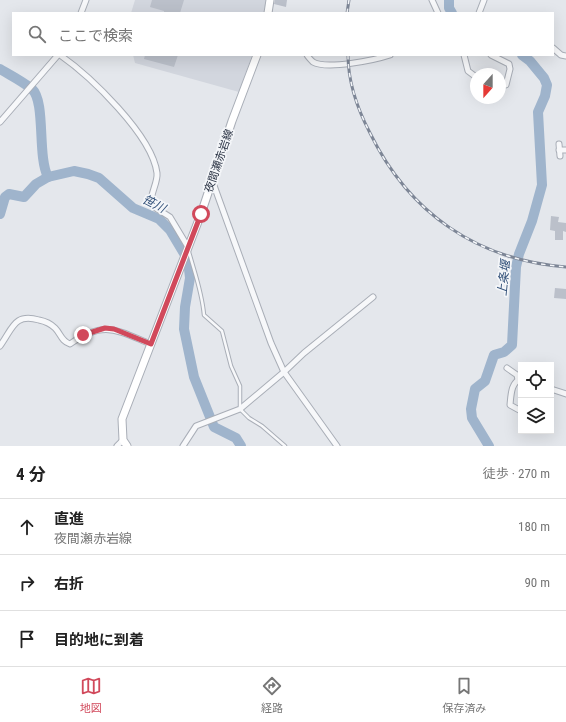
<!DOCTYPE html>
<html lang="ja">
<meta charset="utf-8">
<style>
body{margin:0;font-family:"Roboto Condensed","Noto Sans JP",sans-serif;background:#f6f6f6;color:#222}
.controls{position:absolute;right:12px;bottom:12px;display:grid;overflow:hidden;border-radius:0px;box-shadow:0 4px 16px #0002}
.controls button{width:36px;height:36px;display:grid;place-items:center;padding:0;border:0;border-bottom:1px solid #e0e0e0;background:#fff;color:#222;font:20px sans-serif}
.compass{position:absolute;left:470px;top:68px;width:36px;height:36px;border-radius:50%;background:#fff;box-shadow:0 4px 16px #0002;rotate:201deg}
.stop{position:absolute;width:12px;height:12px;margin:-9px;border:3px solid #d1495b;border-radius:50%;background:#fff}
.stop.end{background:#d1495b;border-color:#fff;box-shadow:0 1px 4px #0008}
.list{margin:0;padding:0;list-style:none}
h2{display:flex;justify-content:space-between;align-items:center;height:52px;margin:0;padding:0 16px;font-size:17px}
h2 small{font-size:13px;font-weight:400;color:#767676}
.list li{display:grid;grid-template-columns:26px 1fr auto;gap:12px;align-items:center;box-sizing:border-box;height:56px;padding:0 16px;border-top:1px solid #e0e0e0}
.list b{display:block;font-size:15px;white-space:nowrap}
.list p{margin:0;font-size:13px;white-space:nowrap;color:#767676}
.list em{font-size:13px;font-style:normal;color:#767676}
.icon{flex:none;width:22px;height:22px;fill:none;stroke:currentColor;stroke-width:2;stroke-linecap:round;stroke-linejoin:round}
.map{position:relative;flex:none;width:566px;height:446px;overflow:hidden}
.search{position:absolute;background:#fff;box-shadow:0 4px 16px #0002;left:12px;right:12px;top:12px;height:44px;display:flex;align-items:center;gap:10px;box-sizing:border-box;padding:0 14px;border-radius:0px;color:#767676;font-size:15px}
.sheet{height:220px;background:#fff}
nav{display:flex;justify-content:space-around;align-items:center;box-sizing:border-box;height:56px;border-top:1px solid #e0e0e0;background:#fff;font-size:11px;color:#767676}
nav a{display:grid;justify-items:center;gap:2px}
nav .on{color:#d1495b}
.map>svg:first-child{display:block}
.built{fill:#d2d6de}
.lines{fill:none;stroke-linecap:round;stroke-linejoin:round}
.river{stroke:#9fb4cc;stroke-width:10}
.building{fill:#bbc0ca}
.service-casing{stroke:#a9aeb7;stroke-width:4.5}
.minor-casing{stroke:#a9aeb7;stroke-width:7}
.secondary-casing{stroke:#a9aeb7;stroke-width:9}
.service{stroke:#f7f8fa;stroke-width:2.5}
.minor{stroke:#f7f8fa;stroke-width:5}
.secondary{stroke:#fff;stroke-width:7}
.rail-casing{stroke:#7d8696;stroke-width:3}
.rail{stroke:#f4f6f9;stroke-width:1.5;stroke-dasharray:4.5;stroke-linecap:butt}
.route{stroke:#d1495b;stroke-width:5}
.labels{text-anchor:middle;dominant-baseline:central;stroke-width:3.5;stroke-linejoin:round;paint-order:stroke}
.street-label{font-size:11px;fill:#2b3445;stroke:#f4f6f9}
.water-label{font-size:12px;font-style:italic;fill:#34527a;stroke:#f4f6f9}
</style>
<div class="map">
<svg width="566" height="446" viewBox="0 0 566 446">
<rect width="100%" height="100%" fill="#e4e7ec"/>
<g class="built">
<path d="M 135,0 L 266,0 L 264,13 L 131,13 Z"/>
<path d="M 133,55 L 252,55 L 239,92 L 135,63 Z"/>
</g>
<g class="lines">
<g class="river">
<path d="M 449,0 L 449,8 L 452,13"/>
<path d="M 0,69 C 10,75 22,81 32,89 C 46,102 37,156 48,177"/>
<path d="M 0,214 L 5,197 L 9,194 L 24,197 L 36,184 L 48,177 L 74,171 L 88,174 L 99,178 L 133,208 L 159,219 L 170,230 L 188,260 L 190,278 L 185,307 L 184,329 L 194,377 L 214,427 L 236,438 L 241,446"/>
<path d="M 489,446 L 472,418 L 471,409 L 475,389 L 485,381 L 494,355 L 504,352 L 512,345 L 516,267 L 519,254 L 532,221 L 542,185 L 538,112 L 545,96 L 547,85 L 544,78 L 530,61 L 522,55"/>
</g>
</g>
<g class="building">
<path d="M 152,0 L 184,0 L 180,13 L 164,13 L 164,11 L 150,7 Z"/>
<path d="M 275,0 L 287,0 L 286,7 L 274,4 Z"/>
<path d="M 145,55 L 178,55 L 174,67 L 144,59 Z"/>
<path d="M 551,216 L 559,217 L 558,222 L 566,223 L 566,232 L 563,231 L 563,240 L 555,240 L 555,231 L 550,230 Z"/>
<path d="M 555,288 L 566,289 L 566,299 L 554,298 Z"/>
</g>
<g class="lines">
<g class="service-casing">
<path id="service" d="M 189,252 C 195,274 202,292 204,315 L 222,331 L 231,366 L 240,386 L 240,409 L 249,418 L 262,426 L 285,446"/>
</g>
<g class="minor-casing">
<g id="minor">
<path d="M 432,0 L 438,13"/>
<path d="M 81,13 L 86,0"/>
<path d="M 479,13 L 484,0"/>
<path d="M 553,48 L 561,55 L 566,56"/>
<path d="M 60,55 C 90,76 152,135 157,173 C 158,183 150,193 151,205 L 170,217 L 188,247"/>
<path d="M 307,55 C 308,57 311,60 313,62 C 327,70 375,60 390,55"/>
<path d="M 464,55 L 468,71 L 476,77"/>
<path d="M 491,55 L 509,64 L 510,69 L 506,85 L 500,85"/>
<path d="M 0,122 L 58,55"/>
<path d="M 559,144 L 560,156"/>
<path d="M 559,150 L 566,150"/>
<path d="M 212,180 L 271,343 L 284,372 L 337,446"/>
<path d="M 0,346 C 13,328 14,313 39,320 C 44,321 51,324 55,328 C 61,334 61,341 70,344 C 104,320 116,330 151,344"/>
<path d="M 507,368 L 517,375 L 518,380"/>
<path d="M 521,379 C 511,382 511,395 510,405 L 521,411"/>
<path d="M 551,389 L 566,394"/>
<path d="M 117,446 L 123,440"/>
<path d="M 183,446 L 196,426 L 240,409 L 284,372 L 304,353 L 373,297"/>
</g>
</g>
<g class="secondary-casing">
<g id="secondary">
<path d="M 268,13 L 270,0"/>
<path d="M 127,446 L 123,440 L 122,419 L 201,214 L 232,121 L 257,55"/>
</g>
</g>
<use href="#service" class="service"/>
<use href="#minor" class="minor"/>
<use href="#secondary" class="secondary"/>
<g class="rail-casing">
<g id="rail">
<path d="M 347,13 L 349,0"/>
<path d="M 348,55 C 348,82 358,110 370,133 C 409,213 477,260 566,267"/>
</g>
</g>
<use href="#rail" class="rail"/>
</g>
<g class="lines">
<path class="route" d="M 83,335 L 105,328 L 114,329 L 151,344 L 201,214"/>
</g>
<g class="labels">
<g class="street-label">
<text transform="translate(219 161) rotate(-71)">夜間瀬赤岩線</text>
</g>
<g class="water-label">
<text transform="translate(154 204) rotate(27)">笹川</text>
<text transform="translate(504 278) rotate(-84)">上条堰</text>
</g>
</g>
</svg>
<div class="controls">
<button><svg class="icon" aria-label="locate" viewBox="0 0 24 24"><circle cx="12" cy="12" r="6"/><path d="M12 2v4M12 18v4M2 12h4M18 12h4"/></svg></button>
<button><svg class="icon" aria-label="layers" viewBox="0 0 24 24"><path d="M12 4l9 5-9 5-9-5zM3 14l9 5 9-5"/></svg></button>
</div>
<svg class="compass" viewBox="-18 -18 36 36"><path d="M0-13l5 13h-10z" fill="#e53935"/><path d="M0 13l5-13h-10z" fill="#767676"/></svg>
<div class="stop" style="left:201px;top:214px"></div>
<div class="stop end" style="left:83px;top:335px"></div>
<div class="search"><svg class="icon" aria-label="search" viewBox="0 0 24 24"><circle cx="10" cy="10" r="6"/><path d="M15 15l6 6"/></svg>ここで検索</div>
</div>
<section class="sheet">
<h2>4 分<small>徒歩 · 270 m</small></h2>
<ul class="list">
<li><svg class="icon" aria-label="ahead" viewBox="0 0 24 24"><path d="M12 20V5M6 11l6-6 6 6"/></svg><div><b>直進</b><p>夜間瀬赤岩線</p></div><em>180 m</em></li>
<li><svg class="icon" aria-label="right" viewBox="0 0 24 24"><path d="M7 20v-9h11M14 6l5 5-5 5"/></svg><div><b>右折</b></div><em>90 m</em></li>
<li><svg class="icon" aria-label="arrive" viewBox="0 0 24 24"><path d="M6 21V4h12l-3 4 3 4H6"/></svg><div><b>目的地に到着</b></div></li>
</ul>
</section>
<nav>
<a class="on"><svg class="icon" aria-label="map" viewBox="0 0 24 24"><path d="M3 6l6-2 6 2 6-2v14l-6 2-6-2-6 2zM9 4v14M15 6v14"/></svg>地図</a>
<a><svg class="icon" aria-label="directions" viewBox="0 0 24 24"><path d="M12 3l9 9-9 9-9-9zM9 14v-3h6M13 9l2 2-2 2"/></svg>経路</a>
<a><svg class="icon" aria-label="saved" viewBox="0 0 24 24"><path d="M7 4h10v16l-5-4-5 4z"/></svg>保存済み</a>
</nav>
